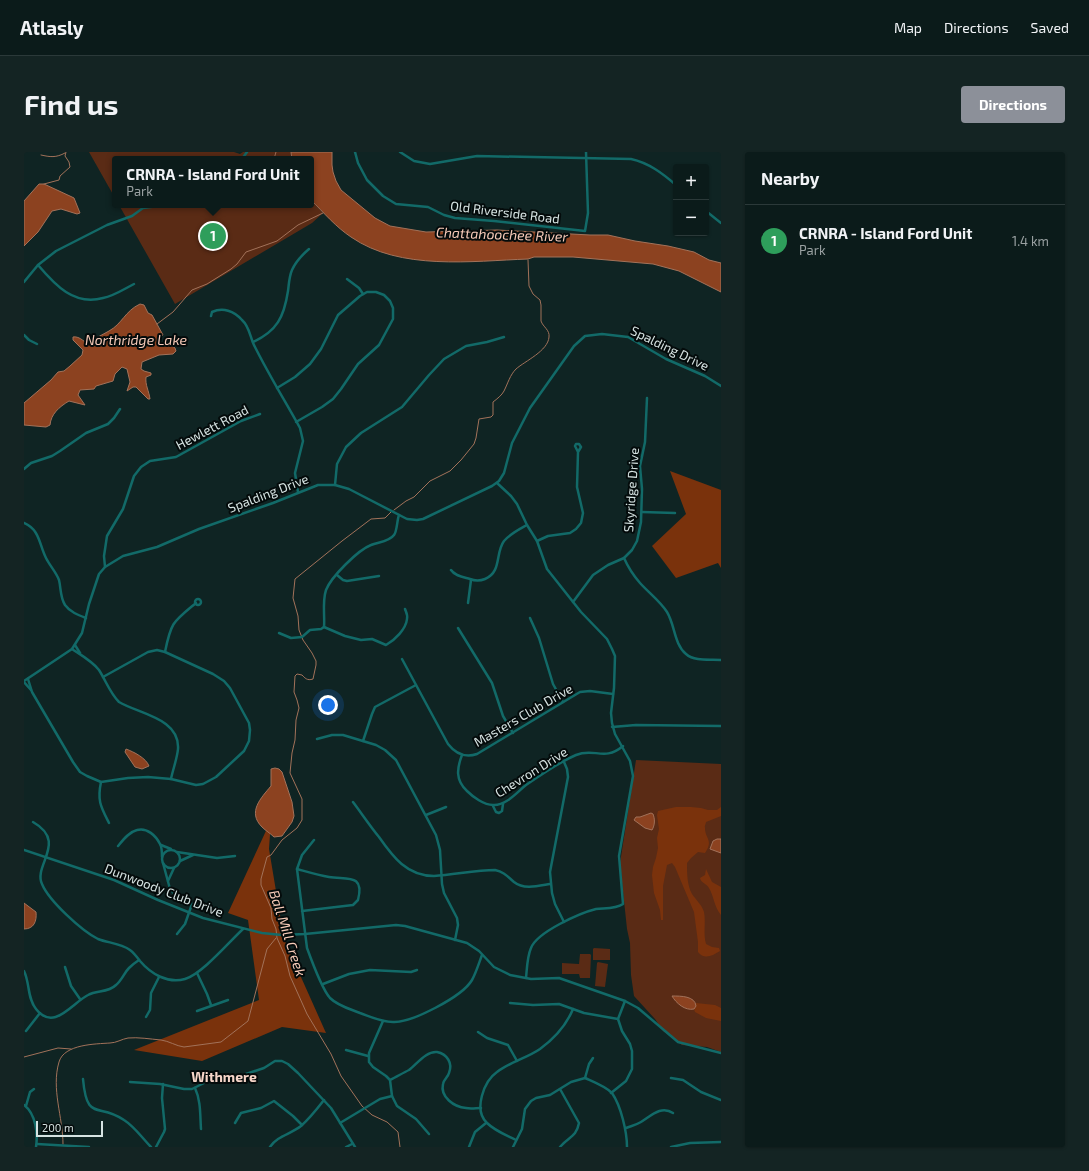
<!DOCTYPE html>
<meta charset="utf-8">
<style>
body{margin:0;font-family:"Exo 2",sans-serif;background:#142423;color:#f1f3f6}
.controls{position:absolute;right:12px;top:12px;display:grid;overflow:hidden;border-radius:4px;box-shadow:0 1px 3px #0004}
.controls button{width:36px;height:36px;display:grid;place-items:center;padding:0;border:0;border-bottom:1px solid #2b3939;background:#0b1b1a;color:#f1f3f6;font:20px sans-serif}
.scale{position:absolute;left:12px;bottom:10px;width:67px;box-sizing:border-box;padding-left:4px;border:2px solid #d6e3e2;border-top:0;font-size:11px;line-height:14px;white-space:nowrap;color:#d6e3e2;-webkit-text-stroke:3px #040b0b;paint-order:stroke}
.you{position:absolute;left:304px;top:553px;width:14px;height:14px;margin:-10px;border:3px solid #fff;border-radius:50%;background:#1a73e8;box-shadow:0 0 0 6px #1a73e833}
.badge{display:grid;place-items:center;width:26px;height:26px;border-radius:50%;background:#8c9099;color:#fff;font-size:13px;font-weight:700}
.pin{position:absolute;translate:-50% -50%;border:2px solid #fff;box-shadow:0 1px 4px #0006}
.popup{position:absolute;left:88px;top:4px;width:202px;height:52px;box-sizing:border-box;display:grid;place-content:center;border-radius:4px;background:#0b1b1a;filter:drop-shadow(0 1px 3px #0005);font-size:13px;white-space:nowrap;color:#9aa1a2}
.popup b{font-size:15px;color:#f1f3f6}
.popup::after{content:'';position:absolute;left:50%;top:100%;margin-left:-8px;border:8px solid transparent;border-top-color:#0b1b1a}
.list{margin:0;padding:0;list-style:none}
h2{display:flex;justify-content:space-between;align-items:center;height:52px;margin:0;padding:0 16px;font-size:17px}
h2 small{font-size:13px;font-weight:400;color:#9aa1a2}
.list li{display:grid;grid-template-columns:26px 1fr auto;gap:12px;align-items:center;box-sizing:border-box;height:72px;padding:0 16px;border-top:1px solid #2b3939}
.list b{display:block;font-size:15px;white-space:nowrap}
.list p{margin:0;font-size:13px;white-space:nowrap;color:#9aa1a2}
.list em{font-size:13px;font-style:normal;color:#9aa1a2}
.map{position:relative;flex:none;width:697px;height:995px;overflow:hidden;border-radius:4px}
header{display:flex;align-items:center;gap:24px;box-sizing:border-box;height:56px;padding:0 20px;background:#0b1b1a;border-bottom:1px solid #2b3939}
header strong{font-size:19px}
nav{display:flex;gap:22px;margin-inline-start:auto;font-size:14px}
.intro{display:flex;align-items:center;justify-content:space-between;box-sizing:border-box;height:96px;padding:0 24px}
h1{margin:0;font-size:28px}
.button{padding:10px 18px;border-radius:4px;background:#8c9099;color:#fff;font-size:14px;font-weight:700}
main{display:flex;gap:24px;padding:0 24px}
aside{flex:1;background:#0b1b1a;border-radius:4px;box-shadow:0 1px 3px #0004}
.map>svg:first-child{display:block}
.green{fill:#5a2b15}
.forest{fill:#7a320c}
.water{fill:#8c4220;stroke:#a2725a}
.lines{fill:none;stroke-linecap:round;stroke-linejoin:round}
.stream{stroke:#a2725a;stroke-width:1}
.minor{stroke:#126a68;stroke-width:2.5}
.labels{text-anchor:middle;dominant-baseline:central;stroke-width:4;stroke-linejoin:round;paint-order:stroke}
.street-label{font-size:13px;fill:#d6e3e2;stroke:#040b0b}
.water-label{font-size:14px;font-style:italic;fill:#f6cab8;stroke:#040b0b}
.neighbourhood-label{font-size:14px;font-weight:bold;fill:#f6d6c9;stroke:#040b0b}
</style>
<header>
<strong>Atlasly</strong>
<nav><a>Map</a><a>Directions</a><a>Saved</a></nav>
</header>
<div class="intro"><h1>Find us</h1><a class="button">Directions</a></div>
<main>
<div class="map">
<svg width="697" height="995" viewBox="0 0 697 995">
<rect width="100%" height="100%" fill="#0f2423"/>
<g class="green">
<path d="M 65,0 L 210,0 L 216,2 L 219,0 L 267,0 L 268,7 L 91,7 L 91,46 Z"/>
<path d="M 287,48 L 299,61 L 288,71 L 151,152 L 95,53 L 287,53 Z"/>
<path d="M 612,608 L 697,612 L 697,900 L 683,895 L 658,893 L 639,879 L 631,867 L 610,844 L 607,823 L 606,791 L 603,777 L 596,711 Z"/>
<path d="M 570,796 L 586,797 L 586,808 L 569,808 L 569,797 Z"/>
<path d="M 556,802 L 566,802 L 567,803 L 566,826 L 556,826 L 555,822 L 538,822 L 538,811 L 555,812 Z"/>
<path d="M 574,810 L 584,812 L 581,835 L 571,834 L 573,811 Z"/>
</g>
<g class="forest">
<path d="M 646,319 L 697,338 L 697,416 L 694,411 L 652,426 L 628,394 L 662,362 Z"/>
<path d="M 652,655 L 667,655 L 677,656 L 684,658 L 693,658 L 697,655 L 697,664 L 682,670 C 682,672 680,674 681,676 C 681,687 690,688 681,701 L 674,700 L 667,706 L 663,711 C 663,721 663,733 668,742 C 672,748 678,753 680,760 C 682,771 679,781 682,792 L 688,795 L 695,796 L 696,799 C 688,804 680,808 674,800 L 674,790 L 670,760 L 651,715 L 648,711 L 643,713 L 639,734 L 639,768 L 637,768 L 636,758 L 630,741 L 628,723 L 629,715 L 632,706 L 634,696 L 633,686 L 635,677 L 633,663 L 634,659 Z"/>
<path d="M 247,668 L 245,697 L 260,787 L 302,881 L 258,875 L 178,909 L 110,898 L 235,848 L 224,768 L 204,761 Z"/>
<path d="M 682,717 L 688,730 L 697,735 L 697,763 C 690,755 690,744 685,736 C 682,731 677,731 676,726 L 681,723 Z"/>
<path d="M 672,851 L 691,853 L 697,856 L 697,869 L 682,866 L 671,860 L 670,857 Z"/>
</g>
<g class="water">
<path d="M 267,0 L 308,0 L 308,13 L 309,20 L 312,29 L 317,38 L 351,66 L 366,74 L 402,80 L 473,78 L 566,83 L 584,83 L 611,89 L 644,94 L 670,100 L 685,108 L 697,111 L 697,140 L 655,119 L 629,112 L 549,105 L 510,105 L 504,107 C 448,109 376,119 327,85 C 312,75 300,61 287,48 L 287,7 L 268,7 Z"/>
<path d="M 15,32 L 20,32 L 48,45 L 50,46 L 56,61 L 53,62 L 37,57 L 28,59 L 14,80 L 0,94 L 0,49 Z"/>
<path d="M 116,152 L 120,153 L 124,161 L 128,163 L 139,183 L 136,186 L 137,192 L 147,193 L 151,196 L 152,199 L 149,202 L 135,203 L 118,210 L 117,217 L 120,219 L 127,221 L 127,223 L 122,225 C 121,233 125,239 126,247 L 124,247 L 112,235 L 109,235 L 103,239 L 106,230 L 103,217 L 98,215 L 91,222 L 89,229 L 72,234 L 70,237 L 56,238 L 54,243 L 61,253 L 45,249 C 35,255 27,262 26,273 L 22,275 L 0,273 L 0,251 L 27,228 L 34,220 L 40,219 L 46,214 L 58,203 L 59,198 L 49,188 L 49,185 C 55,184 59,189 63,191 C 70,187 78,183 85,179 C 98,172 101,159 116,152 Z"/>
<path d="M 102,597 C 110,600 122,606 125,614 L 118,617 L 111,615 L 101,600 Z"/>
<path d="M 251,616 L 255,617 L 258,620 L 268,650 L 270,664 L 268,670 L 258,684 L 250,685 C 246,681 242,679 238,675 C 223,660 237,646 247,634 L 247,617 Z"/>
<path d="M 627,661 L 629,662 C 631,667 631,673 628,678 L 621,676 L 610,668 L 612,665 L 616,665 Z"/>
<path d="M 693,687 L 697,687 L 697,701 L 686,697 L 689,689 Z"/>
<path d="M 0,751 L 12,760 C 13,769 10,777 0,777 Z"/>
<path d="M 648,844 C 657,844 671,844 672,854 L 670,857 C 661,859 652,851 648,844 Z"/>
</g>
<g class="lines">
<g class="stream">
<path d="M 17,3 C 26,5 32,6 41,1"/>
<path d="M 224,7 L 225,7"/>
<path d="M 250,7 L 252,0"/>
<path d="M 20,32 L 35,28 L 36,24 L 46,15 L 45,10 L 41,4 L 42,0"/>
<path d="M 133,172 L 149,160 L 168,138 L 183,132 L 207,117 L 213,112 L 222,100 L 253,89 L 274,73 L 299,61"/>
<path d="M 370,358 L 382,349 L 390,345 L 406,329 L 426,319 L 437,308 L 450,292 L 452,286 L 455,267 L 467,265 L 469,263 L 469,250 C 473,247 478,243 480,239 C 484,231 486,223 492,217 C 501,209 524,199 525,185 C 526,178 519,175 517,169 L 517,153 L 516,148 L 509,142 L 505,134 L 504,108"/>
<path d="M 367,360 L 361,366 L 347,367 L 318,389 L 271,427 L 269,446 L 274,464 L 275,478 L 279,488 L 288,501 L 292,509 L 292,513 L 289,527 C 283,529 281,526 278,523 L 273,522 L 271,524 L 270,540 L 273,548 L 275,556 L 272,568 L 271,588 L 268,601 L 266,621 L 278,647 L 278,668 L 273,676 L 258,688 L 247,703 L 243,705 L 237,727 L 237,733 L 247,756 L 248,767 L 252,777 L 253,786 L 261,804 L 266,824 L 283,862 L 307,902 L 317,924 L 338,954 L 348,963 L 363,970 L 374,980 L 376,995"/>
<path d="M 0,905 L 34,896 L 47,897"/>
<path d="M 39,992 C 39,965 27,937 35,910 C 40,892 72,892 86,891 C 92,891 98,887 104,886 C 114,885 126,887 137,888 C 145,889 152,894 160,895 L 197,890 L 224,869 L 243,797 L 252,786"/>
</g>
<g class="minor">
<path d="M 331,0 L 334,11 L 343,28 L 359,44 L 372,52 L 404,55 L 420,63 L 431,66 L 470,69 L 561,79 L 564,61 L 562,0"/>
<path d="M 376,0 L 390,9 L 406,12 L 453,4 L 607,7 C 625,11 638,21 652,33"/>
<path d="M 218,7 L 223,0"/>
<path d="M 682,59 L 697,71"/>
<path d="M 14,113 C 31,133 50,154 79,146 C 90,144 100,137 110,132"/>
<path d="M 323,127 L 335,136 L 339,142"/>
<path d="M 0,130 L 14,113 L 32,99 L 83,73 L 108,64 L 119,56 L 134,54 L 135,53"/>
<path d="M 187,164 L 188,160 C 199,155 210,159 218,168 C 226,175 226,186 231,195 C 245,223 261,249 276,276 L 279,289 L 271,321 L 274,340"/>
<path d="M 0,183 L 5,188 L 13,192"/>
<path d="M 229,190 C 253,179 260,165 264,139 C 265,132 265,125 268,118 C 272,109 278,103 285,97"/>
<path d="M 253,236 L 271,225 L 286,212 L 297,197 L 314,163 L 336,144 L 343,140 L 352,140 L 360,143 L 366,149 L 369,156 L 369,167 L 355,193 L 334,212 L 317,237 L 309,247 L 298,255 L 272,270"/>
<path d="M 0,317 L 7,311 L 28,304 L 36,299 L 62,281 L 84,272 L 90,266 L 96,257"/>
<path d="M 473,331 L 487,344 L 493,352 L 503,373 L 513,389 L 523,417 L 557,460 L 583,487 L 588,497 L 591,504 L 590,536 L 587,561 L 588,571 L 591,582 L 606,609 L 609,624 L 595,704 L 599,752 C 592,757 581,756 572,757 C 556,761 513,780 507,796 C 503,805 503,817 502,826"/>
<path d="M 311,333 L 313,312 L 322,295 L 337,281 L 378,255 L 405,223 L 420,207 L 442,194 L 463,190 L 480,185"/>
<path d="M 618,360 L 651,361"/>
<path d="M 0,371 C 16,378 15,392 22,406 C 26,414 32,420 35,428 C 37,436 36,445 41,453 C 46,460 54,463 62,466"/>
<path d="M 513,389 L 524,384 L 546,381 L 552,377 L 557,371 L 559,361 L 553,335 L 554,300 L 551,294 L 552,292 L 555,292 L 557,295 L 554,300"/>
<path d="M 600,406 C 604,415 609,423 616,431 C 625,441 636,449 643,460 C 651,473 650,492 662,502 C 671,510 686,507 697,508"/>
<path d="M 81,415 L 80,404 L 83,384 L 99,357 L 110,324 L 117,315 L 126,309 L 152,305 L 217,269 L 236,262"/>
<path d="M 427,418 C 431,424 439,425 446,427 C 451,429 456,429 461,427 C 478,420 471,401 480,389 C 486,382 494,378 503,373"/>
<path d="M 313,423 L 319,428 L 323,429 L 355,424"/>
<circle cx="174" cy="450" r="3"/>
<path d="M 549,450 L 569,423 L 584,413 L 600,406 L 608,398 L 613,389 L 617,370 L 618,337 L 616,314 L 621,290 L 623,246"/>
<path d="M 444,451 L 447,428"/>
<path d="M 506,466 L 515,486 L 529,532 L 539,550"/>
<path d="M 300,475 C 301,464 298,450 302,438 C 307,425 334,398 347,393 C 354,390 365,390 370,383 C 373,380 373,368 375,363"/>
<path d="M 300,475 L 321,484 L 337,488 L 348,487 L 362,493 C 371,488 382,477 383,467 C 384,463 382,460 381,457"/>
<path d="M 434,476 L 468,531 L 479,564 L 489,581"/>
<path d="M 255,481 L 267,486 L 278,485 L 286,478 L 297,477 L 300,475"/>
<path d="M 51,493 L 56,501"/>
<path d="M 48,497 C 57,503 68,509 75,518 C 82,529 86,541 95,550 C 115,562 156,566 154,597 C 153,607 149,617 147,627"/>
<path d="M 141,500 C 147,470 149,470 172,451"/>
<path d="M 378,507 L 424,592 C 431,601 441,606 453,602 L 556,540 L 566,539 L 589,542"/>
<path d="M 4,527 L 8,540 L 49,610 L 56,620 L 63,624 L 77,630 L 104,626 L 124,625 L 147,627 L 172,633 L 179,632 L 192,625 L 220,599 L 225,589 L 226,578 L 225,571 L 206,536 L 200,529 L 189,522 L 141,500 L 133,498 L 124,500 L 79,525"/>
<path d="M 0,529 L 48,497 L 58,481 L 65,452 L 75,422 L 81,415 L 99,404 L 133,395 L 175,377 L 249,351 L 294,333 L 311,333 L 325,337 L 383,367 L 393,368 L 399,367 L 468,334 L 475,329 L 480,321 L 488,291 L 506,256 L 550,194 L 561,184 L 578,182 L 604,185 L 642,207 L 681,224 L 697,234"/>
<path d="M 0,530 L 7,538"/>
<path d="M 588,575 L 612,573 L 697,574"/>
<path d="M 293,587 L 308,583 L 319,583 L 352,593 L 361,598 L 372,608 L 412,683 L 416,698 L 418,732 L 420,741 L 433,766 L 434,773 L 431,788"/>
<path d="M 339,589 L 348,562 L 351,555 L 392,533"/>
<path d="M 438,603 C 433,616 431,628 443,639 C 449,645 460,653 469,653 C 482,654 493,640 502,633 C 515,624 538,609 552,603 C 570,595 580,610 599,594"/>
<path d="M 540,610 L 543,617 L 544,625 L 526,720 L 528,741 L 531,752 L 540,770"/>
<path d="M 77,630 C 73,649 77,655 85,671"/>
<path d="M 329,650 C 338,662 346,674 355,685 C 369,705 383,724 410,724 C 430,723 451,718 471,718 C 480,720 483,724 490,730 C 500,738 514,734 526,732"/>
<path d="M 469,654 L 472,660 L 475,661 L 478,659 L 479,652"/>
<path d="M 402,663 L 422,655"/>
<path d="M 9,670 C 44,690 9,713 18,732 C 25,749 58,779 74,787 C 84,791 96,791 106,798 C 110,801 113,805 116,809 C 127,822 144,832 161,827 C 178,822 205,790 219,777"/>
<path d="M 290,688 L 278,703 L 273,717 L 283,796 C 287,807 299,838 306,846 C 314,854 326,857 336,861 C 347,865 357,870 369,870 C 387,871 438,845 448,828 C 452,821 455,811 458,803"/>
<path d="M 137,693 L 147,697"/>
<path d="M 94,694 C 99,688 105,680 113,678 C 123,675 132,684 136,692 C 138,695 138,701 138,705"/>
<path d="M 0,698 L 90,728 L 134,748 L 179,766 L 238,781 L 258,783 L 281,782 L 372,773 L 381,774 L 443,791 L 455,799 L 470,815 L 486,823 L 507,827 L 535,826 L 601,849 L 614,856 L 654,890 L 697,901"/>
<circle cx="147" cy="707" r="9"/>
<path d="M 153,700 L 193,706 L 211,704"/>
<path d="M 156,709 L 169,703"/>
<path d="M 139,711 L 146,737 L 153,745 L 168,752 L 161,772 L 153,782"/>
<path d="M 273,717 C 284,720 294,723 305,725 C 322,728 341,721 334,748 L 329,753 L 278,759"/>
<path d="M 144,729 L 150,716"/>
<path d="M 168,752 L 195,757"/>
<path d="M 41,815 L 47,834 L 56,847"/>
<path d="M 0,819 C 6,831 3,846 12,857 C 30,880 48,851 64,843 C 73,838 84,841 92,833 C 98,828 100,821 105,816 C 108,813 112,810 115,808"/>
<path d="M 173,821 L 183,842 L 187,853"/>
<path d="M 299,832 L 325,822 L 346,818 L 387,820 L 393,818"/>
<path d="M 486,851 L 509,853 L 535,852 L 560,861 L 594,867"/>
<path d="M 173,859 L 204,848"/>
<path d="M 122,865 L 126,858 L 127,841 L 135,825"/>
<path d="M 359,869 L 345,901 L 345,910 L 349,915 L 362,924 L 366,928 L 368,944 L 373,954 L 392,967 L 405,982"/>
<path d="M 2,879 L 16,861"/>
<path d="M 454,880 L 463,886 L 484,893 L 493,909"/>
<path d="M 322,898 L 344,904"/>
<path d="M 561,926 L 565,912 L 569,906"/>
<path d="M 647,926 L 659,928 L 677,940 L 697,948"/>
<path d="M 59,927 C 63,971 74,950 100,968 C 111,975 118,986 127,995"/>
<path d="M 366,928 C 372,925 379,921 385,918 C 393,912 402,899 413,900 C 423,902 429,911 425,921 C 424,925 420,927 419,932 C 416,945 430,955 442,956 C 447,957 452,956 457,956"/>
<path d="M 106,930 L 136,932 L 160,937 L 168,937 L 182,930 L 219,923 L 240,916 L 251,909 L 258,909 L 264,912 L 274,921 L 307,956 L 331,995"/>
<path d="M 171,936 C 177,949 176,963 177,977"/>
<path d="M 587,941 L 602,929 L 608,917 L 608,899 L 606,892 L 598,879 L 594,867 L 601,849"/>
<path d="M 0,953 C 12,962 14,982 12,995"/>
<path d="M 2,954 L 6,940 L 10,937"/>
<path d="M 211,971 L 217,961 L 237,956 L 250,949 L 269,964 L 278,973"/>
<path d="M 316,971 L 356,947 L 368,944"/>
<path d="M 602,976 C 607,974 612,973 617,970 C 627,964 637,953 649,961"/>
<path d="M 492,988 C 482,983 471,979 463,971 C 449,958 460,929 473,920 C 486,910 503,906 516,897 C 531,886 542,874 549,857"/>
<path d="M 13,992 L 65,995"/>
<path d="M 132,995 L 140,980 L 141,977 L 138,946 L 139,932"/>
<path d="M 246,995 C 253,984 267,982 277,974 C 285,967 293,957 300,948"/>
<path d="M 322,995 L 328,992"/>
<path d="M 445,995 L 451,980 L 462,971"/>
<path d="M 489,995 L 498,977 L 501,957 L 507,949 L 512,946 L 526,943 L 547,930 L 561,926 C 570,930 581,934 588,941 C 597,954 603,980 603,995"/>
<path d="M 536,995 C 545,984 552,986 555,971 L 536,937"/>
<path d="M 647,995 L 666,991 L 697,990"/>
</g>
</g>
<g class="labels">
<g class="street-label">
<text transform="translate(481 60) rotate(7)">Old Riverside Road</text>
<text transform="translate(646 196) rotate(26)">Spalding Drive</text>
<text transform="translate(188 275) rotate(-28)">Hewlett Road</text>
<text transform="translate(607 338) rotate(-86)">Skyridge Drive</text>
<text transform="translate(244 341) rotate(-21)">Spalding Drive</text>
<text transform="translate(499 563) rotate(-30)">Masters Club Drive</text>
<text transform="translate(507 620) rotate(-32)">Chevron Drive</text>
<text transform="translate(140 738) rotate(21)">Dunwoody Club Drive</text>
</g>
<g class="water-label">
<text transform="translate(478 82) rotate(2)">Chattahoochee River</text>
<text x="112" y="187">Northridge Lake</text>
<text transform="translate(264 781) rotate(72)">Ball Mill Creek</text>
</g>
<g class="neighbourhood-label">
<text x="200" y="924">Withmere</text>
</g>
</g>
</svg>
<div class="controls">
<button>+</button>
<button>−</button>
</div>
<div class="scale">200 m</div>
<div class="you"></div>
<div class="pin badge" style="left:189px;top:84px;background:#2e9e5b">1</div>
<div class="popup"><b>CRNRA - Island Ford Unit</b>Park</div>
</div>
<aside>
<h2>Nearby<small></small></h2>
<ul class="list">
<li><span class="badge" style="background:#2e9e5b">1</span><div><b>CRNRA - Island Ford Unit</b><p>Park</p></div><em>1.4 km</em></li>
</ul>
</aside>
</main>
